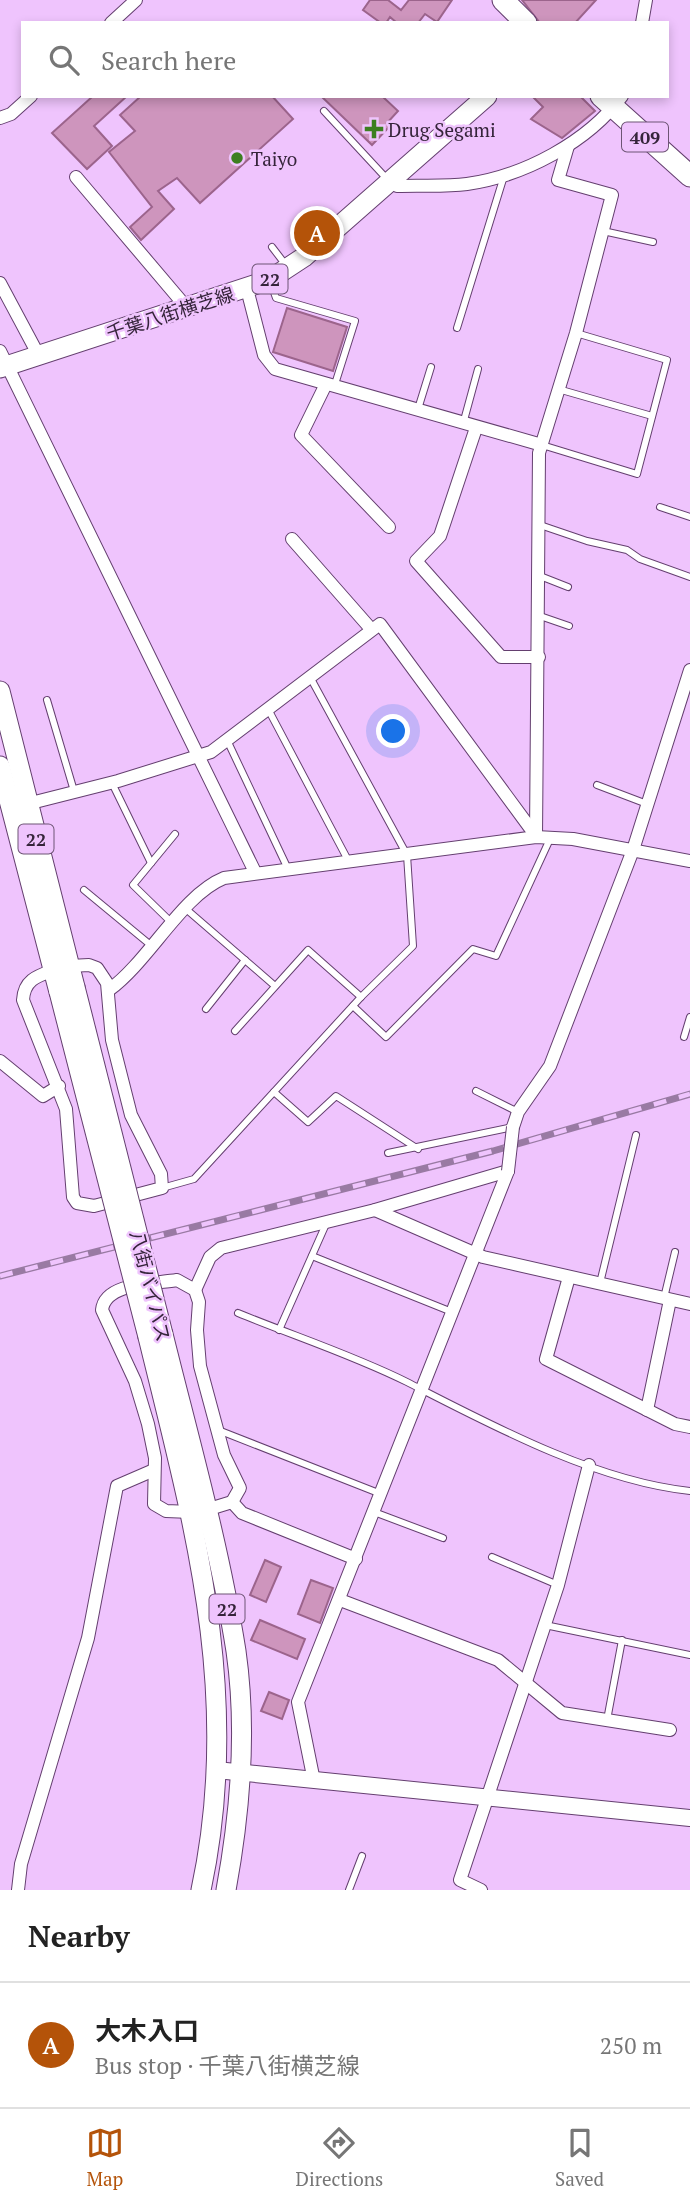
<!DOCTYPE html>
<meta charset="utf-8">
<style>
body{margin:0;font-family:"PT Serif","Noto Sans JP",serif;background:#f6f6f6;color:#222}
.you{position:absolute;left:394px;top:732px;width:24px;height:24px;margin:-18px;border:5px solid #fff;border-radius:50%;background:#1a73e8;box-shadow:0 0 0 10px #1a73e833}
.badge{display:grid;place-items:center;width:46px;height:46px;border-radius:50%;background:#b45309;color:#fff;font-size:23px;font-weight:700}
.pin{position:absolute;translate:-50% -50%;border:4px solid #fff;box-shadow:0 2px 7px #0006}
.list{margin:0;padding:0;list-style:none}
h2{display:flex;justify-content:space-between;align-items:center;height:91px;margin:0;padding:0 28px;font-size:30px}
h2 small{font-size:23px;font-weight:400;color:#767676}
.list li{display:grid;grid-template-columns:46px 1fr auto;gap:21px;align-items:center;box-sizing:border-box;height:126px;padding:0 28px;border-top:2px solid #e0e0e0}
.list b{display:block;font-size:26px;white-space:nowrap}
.list p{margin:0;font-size:23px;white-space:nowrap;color:#767676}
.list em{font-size:23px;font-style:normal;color:#767676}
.icon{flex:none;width:38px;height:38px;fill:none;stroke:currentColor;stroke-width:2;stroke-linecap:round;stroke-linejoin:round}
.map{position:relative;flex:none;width:690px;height:1890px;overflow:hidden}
.search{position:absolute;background:#fff;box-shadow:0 4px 10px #0003;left:21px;right:21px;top:21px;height:77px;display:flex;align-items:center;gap:18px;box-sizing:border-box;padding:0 24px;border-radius:0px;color:#767676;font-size:26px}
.sheet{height:217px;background:#fff}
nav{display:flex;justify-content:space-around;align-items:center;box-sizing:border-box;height:98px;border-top:2px solid #e0e0e0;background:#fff;font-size:19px;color:#767676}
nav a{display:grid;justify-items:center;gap:4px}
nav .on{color:#b45309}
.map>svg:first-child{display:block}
.building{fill:#ce95bd;stroke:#9c648c;stroke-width:2}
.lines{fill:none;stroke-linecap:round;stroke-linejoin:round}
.service-casing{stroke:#643f6f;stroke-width:8}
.minor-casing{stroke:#643f6f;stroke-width:14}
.tertiary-casing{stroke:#643f6f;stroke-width:18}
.primary-casing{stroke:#643f6f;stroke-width:21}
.trunk-casing{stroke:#643f6f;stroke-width:23}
.service{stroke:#fff;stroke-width:6}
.minor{stroke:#fff;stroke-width:12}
.tertiary{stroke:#fff;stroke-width:16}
.primary{stroke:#fff;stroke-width:19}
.trunk{stroke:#fff;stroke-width:21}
.rail-casing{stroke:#997aa3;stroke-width:7}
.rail{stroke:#efc4fd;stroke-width:4.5;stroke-dasharray:13;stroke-linecap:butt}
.minor-bridge-casing{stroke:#643f6f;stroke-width:14;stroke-linecap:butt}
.primary-bridge-casing{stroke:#643f6f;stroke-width:21;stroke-linecap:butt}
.minor-bridge{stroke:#fff;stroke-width:12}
.primary-bridge{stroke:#fff;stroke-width:19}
.poi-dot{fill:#3d7f21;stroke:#efc4fd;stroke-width:2.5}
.labels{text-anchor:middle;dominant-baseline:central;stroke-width:5;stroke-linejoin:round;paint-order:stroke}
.shield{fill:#efc4fd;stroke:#6d5474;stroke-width:2}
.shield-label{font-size:18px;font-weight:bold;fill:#35243a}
.poi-label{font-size:19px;fill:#35243a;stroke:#efc4fd;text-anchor:start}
.street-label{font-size:19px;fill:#35243a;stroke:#efc4fd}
</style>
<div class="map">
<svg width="690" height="1890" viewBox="0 0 690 1890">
<rect width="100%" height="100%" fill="#efc4fd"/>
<g class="building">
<path d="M 370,0 L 388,0 L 401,10 L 409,0 L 452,0 L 437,22 L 425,14 L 418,23 L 397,23 L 390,17 L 386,23 L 381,23 L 363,10 Z"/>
<path d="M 522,0 L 596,0 L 575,23 L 540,23 Z"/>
<path d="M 93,96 L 127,96 L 94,126 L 112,146 L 87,169 L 52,133 Z"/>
<path d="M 141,96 L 272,96 L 293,119 L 200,203 L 177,178 L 158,191 L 174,209 L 141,240 L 130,227 L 152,207 L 109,152 L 135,131 L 120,115 Z"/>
<path d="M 321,96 L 382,96 L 398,111 L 387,123 L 390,126 L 372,145 Z"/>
<path d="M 532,96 L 580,96 L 595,111 L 562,138 L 531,119 L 543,107 Z"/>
<path d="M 287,308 L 347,327 L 333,371 L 273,352 Z"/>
<path d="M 265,1560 L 281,1567 L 266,1602 L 250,1595 Z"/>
<path d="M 311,1580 L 333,1588 L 320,1623 L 298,1614 Z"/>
<path d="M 260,1620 L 305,1639 L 297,1659 L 251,1640 Z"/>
<path d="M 269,1692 L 289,1700 L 282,1719 L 261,1711 Z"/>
</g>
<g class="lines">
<g class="service-casing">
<g id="service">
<path d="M 324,111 L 387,179"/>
<path d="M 603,231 L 653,242"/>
<path d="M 272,247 L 285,264"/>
<path d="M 270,281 L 276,298 L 355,321 L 336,381"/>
<path d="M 457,328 L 504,176"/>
<path d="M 558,389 L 652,416"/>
<path d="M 418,409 L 431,367"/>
<path d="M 463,424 L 478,369"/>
<path d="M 542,445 L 637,474 L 667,360 L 576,333"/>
<path d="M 660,507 L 690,517"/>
<path d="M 540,525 L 587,541 L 627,550 L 640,559 L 690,577"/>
<path d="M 540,576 L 568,587"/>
<path d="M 540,616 L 569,626"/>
<path d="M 47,700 L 74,791"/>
<path d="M 268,709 L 349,862"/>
<path d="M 227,740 L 288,869"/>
<path d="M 112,783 L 151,863"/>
<path d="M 597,785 L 647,804"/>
<path d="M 84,890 L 153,947"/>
<path d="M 186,909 L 275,986"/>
<path d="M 172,923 L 133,885 L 175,834"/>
<path d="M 353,1006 L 386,1037 L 473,949 L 496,956 L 550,839"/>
<path d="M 206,1009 L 245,960"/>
<path d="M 235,1031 L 308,950 L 361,997"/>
<path d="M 684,1037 L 690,1017"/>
<path d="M 476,1091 L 518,1112"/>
<path d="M 274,1092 L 308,1122 L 336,1096 L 418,1149"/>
<path d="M 388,1153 L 513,1127"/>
<path d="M 162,1188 L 194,1179 L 361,997 L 413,946 L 407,855 L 310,677"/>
<path d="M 312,1256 L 452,1312"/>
<path d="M 600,1283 L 636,1135"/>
<path d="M 664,1298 L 675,1252"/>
<path d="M 238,1313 C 294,1336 353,1355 407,1382 C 491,1425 595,1481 690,1491"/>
<path d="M 279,1330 L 326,1224"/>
<path d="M 218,1430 L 381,1494"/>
<path d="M 374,1512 L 443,1538"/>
<path d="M 492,1557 L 558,1585"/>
<path d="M 545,1625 L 690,1655"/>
<path d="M 607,1720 L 622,1640"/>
<path d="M 349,1890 L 362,1856"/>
</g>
</g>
<g class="minor-casing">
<g id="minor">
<path d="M 111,23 L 136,0"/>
<path d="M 642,23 L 646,0"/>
<path d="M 0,118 L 11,114 L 31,96"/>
<path d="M 76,177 L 187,308"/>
<path d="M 389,182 L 397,186 C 420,185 444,187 467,184 C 524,176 588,142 622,96"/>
<path d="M 0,283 L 39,356"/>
<path d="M 247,289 L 264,355 L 275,369 L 542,445"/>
<path d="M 0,351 L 255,872"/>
<path d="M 326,384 L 301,435 L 389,527"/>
<path d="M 476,428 L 440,536 L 416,561 L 501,657 L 539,657"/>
<path d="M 292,539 L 371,629"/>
<path d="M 27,804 L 118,781 L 211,752 L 380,624 L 536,836"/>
<path d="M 536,837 L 539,453 L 576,333 L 612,195 L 558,180 L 568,146"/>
<path d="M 54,970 C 37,976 24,980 23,1000 L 66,1109 L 73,1197 L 77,1203 L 94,1206 L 162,1188 L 161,1174 L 131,1115 L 112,1040 L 107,983 L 97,968 L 89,965 L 70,966"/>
<path d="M 109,990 C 149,961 182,895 224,878 L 536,837 L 573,839 L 690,861"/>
<path d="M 0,1061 L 43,1096 L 59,1086"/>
<path d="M 513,1127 L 518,1112 L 550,1066 L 633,850 L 690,670"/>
<path d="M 375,1210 L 483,1257 L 690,1304"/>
<path d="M 569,1277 L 546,1359 L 675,1424 L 690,1427"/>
<path d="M 195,1290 L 210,1257 L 221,1248 L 375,1210 L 508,1171"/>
<path d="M 647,1410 L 670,1300"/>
<path d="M 232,1502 L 242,1513 L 356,1559"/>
<path d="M 191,1512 L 166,1511 L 154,1504 L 155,1458 L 148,1424 L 135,1381 L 102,1310 C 105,1282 155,1284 177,1280 L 195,1290 L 199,1302 L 197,1330 L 200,1366 L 224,1455 L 240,1488 L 232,1502 L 206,1510"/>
<path d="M 340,1600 L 498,1660 L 562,1713 L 670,1730"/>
<path d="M 314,1781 L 298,1702 L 508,1171"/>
<path d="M 18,1890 L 21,1864 L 88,1638 L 117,1486 L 154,1470"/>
<path d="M 481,1890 L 460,1880 L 558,1585 L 589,1465"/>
</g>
</g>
<g class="tertiary-casing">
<path id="tertiary" d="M 216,1770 L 690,1818"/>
</g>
<g class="primary-casing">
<g id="primary">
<path d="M 0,368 L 269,280 L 304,257 L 487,96"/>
<path d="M 0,691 L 75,987"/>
<path d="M 0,766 L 59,992"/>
<path d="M 163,1334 C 189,1439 219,1544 236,1651 C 247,1728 240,1814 226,1890"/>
<path d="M 148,1337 C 194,1525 243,1695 201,1890"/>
</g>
</g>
<g class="trunk-casing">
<g id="trunk">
<path d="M 503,0 L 526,23"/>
<path d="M 601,96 L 690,176"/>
</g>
</g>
<use href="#service" class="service"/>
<use href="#minor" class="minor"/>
<use href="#tertiary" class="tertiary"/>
<use href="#primary" class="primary"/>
<use href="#trunk" class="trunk"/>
<g class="rail-casing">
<path id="rail" d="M 0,1276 L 493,1151 L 690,1094"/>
</g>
<use href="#rail" class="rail"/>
<g class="minor-bridge-casing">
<path id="minor-bridge" d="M 508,1171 L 513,1127"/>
</g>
<g class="primary-bridge-casing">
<g id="primary-bridge">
<path d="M 75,987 L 163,1334"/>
<path d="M 59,992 L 148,1337"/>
</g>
</g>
<use href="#minor-bridge" class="minor-bridge"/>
<use href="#primary-bridge" class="primary-bridge"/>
</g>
<g class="poi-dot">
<path d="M370.5 118.5h7v7h7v7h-7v7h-7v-7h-7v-7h7z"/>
<circle cx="237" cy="158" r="7"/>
</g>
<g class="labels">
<g class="shield">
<rect x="622" y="122.5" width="46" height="29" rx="5"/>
<rect x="252.5" y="264.5" width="35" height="29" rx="5"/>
<rect x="18.5" y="824.5" width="35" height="29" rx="5"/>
<rect x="209.5" y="1594.5" width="35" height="29" rx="5"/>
</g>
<g class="shield-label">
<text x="645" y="137">409</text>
<text x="270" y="279">22</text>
<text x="36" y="839">22</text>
<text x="227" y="1609">22</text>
</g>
<g class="poi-label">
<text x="388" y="129">Drug Segami</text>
<text x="251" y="158">Taiyo</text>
</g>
<g class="street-label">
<text transform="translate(170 313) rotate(-18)">千葉八街横芝線</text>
<text transform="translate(151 1286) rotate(76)">八街バイパス</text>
</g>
</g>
</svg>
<div class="you"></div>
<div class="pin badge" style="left:317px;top:233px">A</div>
<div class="search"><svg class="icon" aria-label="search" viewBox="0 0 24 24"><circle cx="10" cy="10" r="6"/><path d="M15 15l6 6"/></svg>Search here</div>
</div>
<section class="sheet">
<h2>Nearby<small></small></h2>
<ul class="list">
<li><span class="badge">A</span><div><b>大木入口</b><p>Bus stop · 千葉八街横芝線</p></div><em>250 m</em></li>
</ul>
</section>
<nav>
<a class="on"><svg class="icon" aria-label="map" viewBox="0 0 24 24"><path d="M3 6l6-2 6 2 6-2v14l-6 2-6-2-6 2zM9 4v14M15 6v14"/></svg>Map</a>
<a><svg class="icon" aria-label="directions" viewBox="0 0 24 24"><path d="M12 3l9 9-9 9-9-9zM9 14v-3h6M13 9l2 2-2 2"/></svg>Directions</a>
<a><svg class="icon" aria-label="saved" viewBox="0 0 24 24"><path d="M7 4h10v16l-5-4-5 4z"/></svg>Saved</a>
</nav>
